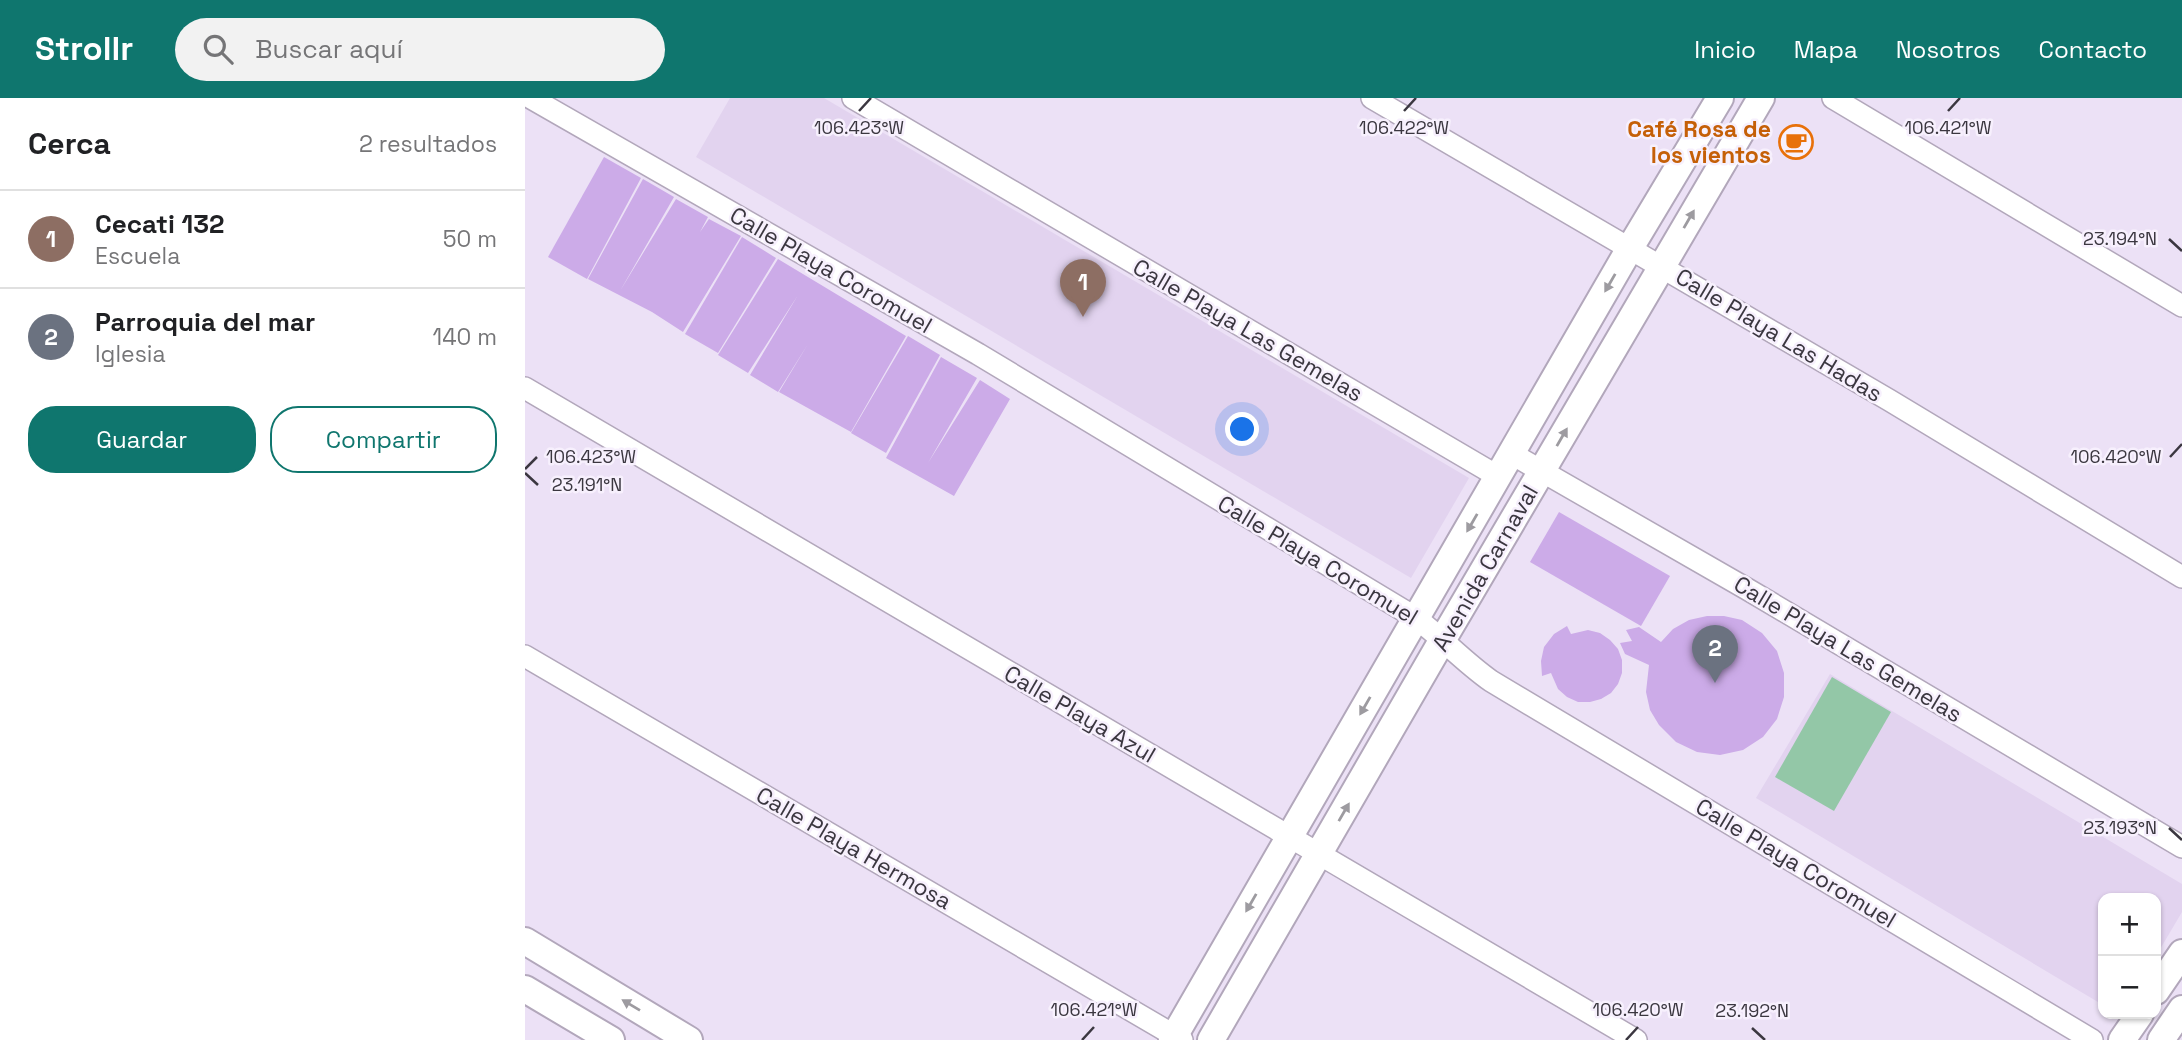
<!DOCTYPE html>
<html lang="es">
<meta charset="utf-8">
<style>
body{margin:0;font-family:"Space Grotesk",sans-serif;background:#f2f2f2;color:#202124}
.controls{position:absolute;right:21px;bottom:21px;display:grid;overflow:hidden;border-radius:14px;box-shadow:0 2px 5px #0004}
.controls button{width:63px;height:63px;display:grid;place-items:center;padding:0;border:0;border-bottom:2px solid #e0e0e0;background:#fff;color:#202124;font:35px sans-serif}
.you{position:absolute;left:718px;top:332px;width:24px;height:24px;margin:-18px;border:5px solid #fff;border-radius:50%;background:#1a73e8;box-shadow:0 0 0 10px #1a73e833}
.badge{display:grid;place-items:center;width:46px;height:46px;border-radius:50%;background:#0f766e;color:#fff;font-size:23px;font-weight:700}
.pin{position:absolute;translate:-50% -58px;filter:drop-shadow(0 2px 4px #0008)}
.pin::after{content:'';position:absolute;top:37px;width:24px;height:21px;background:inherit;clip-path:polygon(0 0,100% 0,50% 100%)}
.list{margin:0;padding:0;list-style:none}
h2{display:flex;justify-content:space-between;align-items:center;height:91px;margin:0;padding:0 28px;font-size:30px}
h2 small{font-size:23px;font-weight:400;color:#757577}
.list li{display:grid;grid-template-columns:46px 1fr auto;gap:21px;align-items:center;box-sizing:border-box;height:98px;padding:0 28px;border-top:2px solid #e0e0e0}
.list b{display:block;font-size:26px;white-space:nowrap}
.list p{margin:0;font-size:23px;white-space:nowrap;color:#757577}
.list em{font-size:23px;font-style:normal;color:#757577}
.actions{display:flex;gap:14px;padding:21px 28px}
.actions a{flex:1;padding:16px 0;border:2px solid #0f766e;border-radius:28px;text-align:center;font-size:24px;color:#0f766e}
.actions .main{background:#0f766e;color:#fff}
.icon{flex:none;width:38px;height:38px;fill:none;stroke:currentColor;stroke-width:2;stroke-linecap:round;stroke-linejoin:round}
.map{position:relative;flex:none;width:1657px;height:942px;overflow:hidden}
header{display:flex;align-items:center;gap:42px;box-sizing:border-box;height:98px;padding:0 35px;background:#0f766e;color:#fff}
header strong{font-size:33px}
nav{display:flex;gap:38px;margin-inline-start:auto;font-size:24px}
.search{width:490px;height:63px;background:#f2f2f2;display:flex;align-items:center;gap:18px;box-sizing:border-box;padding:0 24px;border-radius:38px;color:#757577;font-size:26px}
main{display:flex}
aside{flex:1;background:#fff}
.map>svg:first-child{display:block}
.built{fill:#e2d3ef}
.green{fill:#93c7a7}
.building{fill:#ccabe8}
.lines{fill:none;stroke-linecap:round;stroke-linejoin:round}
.minor-casing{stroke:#b2a7bb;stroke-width:24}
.tertiary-casing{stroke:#b2a7bb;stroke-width:30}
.minor{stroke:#fff;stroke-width:21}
.tertiary{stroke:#fff;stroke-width:26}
.oneway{fill:#9d9ba0}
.ticks{fill:none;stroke:#3b3740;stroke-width:2.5}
.labels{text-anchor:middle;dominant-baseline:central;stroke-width:5;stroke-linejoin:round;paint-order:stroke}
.food-label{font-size:23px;font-weight:bold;fill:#c56008;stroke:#f7f0fd;text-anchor:end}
.street-label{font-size:23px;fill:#3b3740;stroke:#f7f0fd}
.ticks-label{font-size:18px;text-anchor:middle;fill:#3b3740;stroke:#f7f0fd;stroke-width:5;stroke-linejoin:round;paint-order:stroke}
</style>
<header>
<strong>Strollr</strong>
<div class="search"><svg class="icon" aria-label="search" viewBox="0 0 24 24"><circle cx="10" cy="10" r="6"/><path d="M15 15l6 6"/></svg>Buscar aquí</div>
<nav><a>Inicio</a><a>Mapa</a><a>Nosotros</a><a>Contacto</a></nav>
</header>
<main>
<aside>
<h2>Cerca<small>2 resultados</small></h2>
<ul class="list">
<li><span class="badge" style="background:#8d6e63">1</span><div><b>Cecati 132</b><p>Escuela</p></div><em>50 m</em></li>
<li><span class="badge" style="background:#6b7280">2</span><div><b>Parroquia del mar</b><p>Iglesia</p></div><em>140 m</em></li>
</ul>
<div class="actions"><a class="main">Guardar</a><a>Compartir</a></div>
</aside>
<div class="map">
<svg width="1657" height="942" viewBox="0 0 1657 942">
<rect width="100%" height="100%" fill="#ece1f6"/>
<g class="built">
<path d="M 205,0 L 299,0 L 944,380 L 886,480 L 171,59 Z"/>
<path d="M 1305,576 L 1657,786 L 1657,814 L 1631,858 L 1631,800 L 1578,800 L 1578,907 L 1231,700 Z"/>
</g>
<path class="green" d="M 1307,579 L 1366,614 L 1309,713 L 1250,679 Z"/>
<g class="building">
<path d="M 79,59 L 116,80 L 62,181 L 23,159 Z"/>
<path d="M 118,81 L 149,99 L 95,193 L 151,101 L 183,119 L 175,134 L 184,121 L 216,138 L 158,234 L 127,214 L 63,181 Z"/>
<path d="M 217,139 L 251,160 L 193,255 L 160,236 Z"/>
<path d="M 253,161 L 381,238 L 326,334 L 254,294 L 283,246 L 253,294 L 225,277 L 273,197 L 223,275 L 193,257 Z"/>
<path d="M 383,238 L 415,257 L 361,355 L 326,335 Z"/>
<path d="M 416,259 L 452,280 L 403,365 L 455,282 L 485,301 L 429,398 L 361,360 Z"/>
<path d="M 1034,414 L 1145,478 L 1116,528 L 1005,464 Z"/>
<path d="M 1182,518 L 1199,518 L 1217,522 L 1237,535 L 1252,553 L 1259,575 L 1259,599 L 1252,621 L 1238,639 L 1218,652 L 1195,657 L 1172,654 L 1151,644 L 1134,627 L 1125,612 L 1121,594 L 1124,567 L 1100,556 L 1095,545 L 1107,543 L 1101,532 L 1114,529 L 1136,544 L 1148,531 L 1164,522 Z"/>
<path d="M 1042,528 L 1046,536 L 1063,532 L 1075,535 L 1085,542 L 1093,551 L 1097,562 L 1097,575 L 1093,586 L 1086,595 L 1076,601 L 1065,604 L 1053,604 L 1042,599 L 1033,591 L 1026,575 L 1017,578 L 1016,563 L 1019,549 L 1029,536 Z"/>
</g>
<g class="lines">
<g class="minor-casing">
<g id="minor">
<path d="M 6,0 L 453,256 L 891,520 C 917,540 939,564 966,583 L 1567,942"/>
<path d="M 328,0 L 974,379"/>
<path d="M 847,0 L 1364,302 L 1657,479"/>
<path d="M 1308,0 L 1657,208"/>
<path d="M 0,290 L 1111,942"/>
<path d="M 987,356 L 1222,491 L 1657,749"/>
<path d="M 0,558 L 657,942"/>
</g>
</g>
<g class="tertiary-casing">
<g id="tertiary">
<path d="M 0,843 L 164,942"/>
<path d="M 0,891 L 86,942"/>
<path d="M 1631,893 L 1657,855"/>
<path d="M 647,942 L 1105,150 L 1195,0"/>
<path d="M 686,942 L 918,541 L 1236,0"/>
<path d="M 1597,942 L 1615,916"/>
<path d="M 1636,942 L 1657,911"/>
</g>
</g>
<use href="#minor" class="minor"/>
<use href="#tertiary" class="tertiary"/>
</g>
<defs><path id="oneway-solid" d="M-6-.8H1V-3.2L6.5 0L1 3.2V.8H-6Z" transform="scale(1.75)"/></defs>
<g class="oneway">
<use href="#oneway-solid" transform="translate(1164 121) rotate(-60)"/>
<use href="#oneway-solid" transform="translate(1085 185) rotate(120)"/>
<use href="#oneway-solid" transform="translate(1037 339) rotate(-60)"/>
<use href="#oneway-solid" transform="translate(947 425) rotate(120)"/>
<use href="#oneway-solid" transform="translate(840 608) rotate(120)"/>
<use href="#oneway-solid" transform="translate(819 714) rotate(-60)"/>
<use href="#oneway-solid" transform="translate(726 805) rotate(120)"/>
<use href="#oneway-solid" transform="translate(106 907) rotate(-149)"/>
</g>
<path class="ticks" d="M 334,13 L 346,0M 879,13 L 891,0M 1423,13 L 1435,0M 1644,141 L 1657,153M 1645,359 L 1657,346M 0,371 L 12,359M 0,375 L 13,387M 1644,730 L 1657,742M 1227,930 L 1240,942M 557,942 L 569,929M 1101,942 L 1113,929"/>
<defs>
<g id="cafe-ring" transform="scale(1.75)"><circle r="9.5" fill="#f7f0fd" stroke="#e8710a" stroke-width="1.5"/><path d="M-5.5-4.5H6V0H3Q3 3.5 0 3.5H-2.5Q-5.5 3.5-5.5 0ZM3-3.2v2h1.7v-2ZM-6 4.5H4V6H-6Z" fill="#e8710a"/></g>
</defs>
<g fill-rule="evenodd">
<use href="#cafe-ring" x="1271" y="44"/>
</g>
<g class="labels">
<g class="food-label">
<text x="1246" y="31">Café Rosa de<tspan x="1246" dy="26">los vientos</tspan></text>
</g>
<g class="street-label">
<text transform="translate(306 172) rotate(30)">Calle Playa Coromuel</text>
<text transform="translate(723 232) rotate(30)">Calle Playa Las Gemelas</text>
<text transform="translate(1254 237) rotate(31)">Calle Playa Las Hadas</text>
<text transform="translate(793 462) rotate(31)">Calle Playa Coromuel</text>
<text transform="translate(960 470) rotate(-60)">Avenida Carnaval</text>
<text transform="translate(1323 551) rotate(31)">Calle Playa Las Gemelas</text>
<text transform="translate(555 616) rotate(30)">Calle Playa Azul</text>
<text transform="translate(329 750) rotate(30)">Calle Playa Hermosa</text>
<text transform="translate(1271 765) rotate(31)">Calle Playa Coromuel</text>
</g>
</g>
<g class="ticks-label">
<text x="334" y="36">106.423°W</text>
<text x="879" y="36">106.422°W</text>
<text x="1423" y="36">106.421°W</text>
<text x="1595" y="147">23.194°N</text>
<text x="66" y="365">106.423°W</text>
<text x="1591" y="365">106.420°W</text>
<text x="62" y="393">23.191°N</text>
<text x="1595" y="736">23.193°N</text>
<text x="569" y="918">106.421°W</text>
<text x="1113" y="918">106.420°W</text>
<text x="1227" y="919">23.192°N</text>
</g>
</svg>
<div class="controls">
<button>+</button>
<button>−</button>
</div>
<div class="you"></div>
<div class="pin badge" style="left:558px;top:219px;background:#8d6e63">1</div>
<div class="pin badge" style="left:1190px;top:585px;background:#6b7280">2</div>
</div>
</main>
